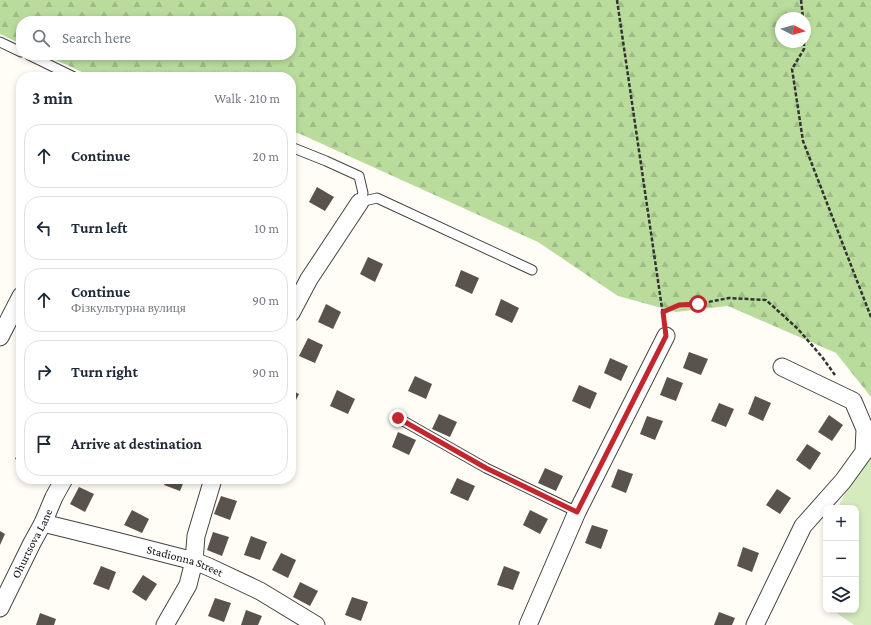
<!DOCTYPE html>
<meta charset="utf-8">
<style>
body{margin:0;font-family:"Crimson Pro",serif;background:#f2f2f3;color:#1f2937}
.controls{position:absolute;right:12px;bottom:12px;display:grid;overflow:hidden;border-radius:8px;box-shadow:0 2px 6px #0003}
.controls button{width:36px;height:36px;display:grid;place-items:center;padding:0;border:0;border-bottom:1px solid #e0e1e3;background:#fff;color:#1f2937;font:20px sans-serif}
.compass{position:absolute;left:775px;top:12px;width:36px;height:36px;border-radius:50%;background:#fff;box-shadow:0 2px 6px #0003;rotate:96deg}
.stop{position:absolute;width:12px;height:12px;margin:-9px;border:3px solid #c4262e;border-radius:50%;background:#fff}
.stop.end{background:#c4262e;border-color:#fff;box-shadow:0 1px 4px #0008}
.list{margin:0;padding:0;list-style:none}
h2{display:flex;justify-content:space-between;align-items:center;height:52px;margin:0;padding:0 16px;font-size:17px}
h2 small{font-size:13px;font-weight:400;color:#747a83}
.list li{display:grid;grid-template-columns:26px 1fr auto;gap:12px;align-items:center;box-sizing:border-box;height:64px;margin:0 8px 8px;padding:0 8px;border:1px solid #e0e1e3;border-radius:16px}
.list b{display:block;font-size:15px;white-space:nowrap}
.list p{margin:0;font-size:13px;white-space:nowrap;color:#747a83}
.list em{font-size:13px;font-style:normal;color:#747a83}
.icon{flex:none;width:22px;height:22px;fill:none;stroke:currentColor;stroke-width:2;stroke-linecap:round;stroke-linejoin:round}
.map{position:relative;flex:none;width:871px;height:625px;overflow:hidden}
.search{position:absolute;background:#fff;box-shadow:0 2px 6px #0003;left:16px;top:16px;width:280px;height:44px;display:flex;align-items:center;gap:10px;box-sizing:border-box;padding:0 14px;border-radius:16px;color:#747a83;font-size:15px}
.panel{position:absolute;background:#fff;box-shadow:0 2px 6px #0003;left:16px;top:72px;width:280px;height:412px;border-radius:16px}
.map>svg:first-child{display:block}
.grass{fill:#d5ebbd}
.forest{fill:url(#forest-firs);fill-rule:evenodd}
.building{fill:#5a524d}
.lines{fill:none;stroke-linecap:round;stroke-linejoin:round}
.lane-casing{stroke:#444;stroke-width:11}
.street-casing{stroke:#444;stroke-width:19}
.path{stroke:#333;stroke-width:2.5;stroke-dasharray:4 2;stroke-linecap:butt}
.lane{stroke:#fff;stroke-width:9}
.street{stroke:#fff;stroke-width:17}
.route{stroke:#c4262e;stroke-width:5}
.labels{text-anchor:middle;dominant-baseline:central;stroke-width:4;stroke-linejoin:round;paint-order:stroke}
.street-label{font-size:12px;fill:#111;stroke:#fff}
</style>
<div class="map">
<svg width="871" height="625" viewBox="0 0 871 625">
<defs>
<pattern id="forest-firs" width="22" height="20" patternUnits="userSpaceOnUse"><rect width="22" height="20" fill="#b9dc9c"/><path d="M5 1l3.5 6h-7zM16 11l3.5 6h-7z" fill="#9ebc85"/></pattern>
</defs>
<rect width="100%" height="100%" fill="#fffdf5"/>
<path class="grass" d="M 871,451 L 871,625 L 854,625 L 832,610 L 856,610 L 856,508 L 838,508 L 864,452 Z"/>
<path class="forest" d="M 0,0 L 871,0 L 871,397 L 836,353 L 728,306 L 676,312 L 618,296 L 538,242 L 298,133 L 291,134 L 291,77 L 93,77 L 45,55 L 291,55 L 291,21 L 21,21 L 21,44 L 0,34 ZM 781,18 L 805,18 L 805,42 L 781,42 Z"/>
<g class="building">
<path d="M 21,186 L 21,198 L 16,196 Z"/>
<path d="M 317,187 L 334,197 L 325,211 L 309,202 Z"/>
<path d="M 291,228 L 296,230 L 291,241 Z"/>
<path d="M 368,257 L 383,264 L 375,282 L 360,274 Z"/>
<path d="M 461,270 L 479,278 L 472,294 L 455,286 Z"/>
<path d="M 501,299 L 519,308 L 512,323 L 495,315 Z"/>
<path d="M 326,304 L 341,312 L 333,329 L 318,322 Z"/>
<path d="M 308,338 L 323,345 L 315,363 L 299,356 Z"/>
<path d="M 689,352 L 708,359 L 701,375 L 683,368 Z"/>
<path d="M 610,358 L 628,366 L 621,381 L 604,373 Z"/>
<path d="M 415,376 L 432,384 L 426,399 L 408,391 Z"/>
<path d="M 667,377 L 683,383 L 676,401 L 660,395 Z"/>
<path d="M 579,385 L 597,393 L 590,409 L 572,401 Z"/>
<path d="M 291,390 L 299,394 L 291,410 Z"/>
<path d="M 337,390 L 355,399 L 348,414 L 330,406 Z"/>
<path d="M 755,396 L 771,403 L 763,421 L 748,414 Z"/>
<path d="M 719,403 L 734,409 L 726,427 L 711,421 Z"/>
<path d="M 439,414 L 457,422 L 450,437 L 432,429 Z"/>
<path d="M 829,415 L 843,425 L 832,441 L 818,432 Z"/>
<path d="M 647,416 L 663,421 L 655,440 L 640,434 Z"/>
<path d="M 398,432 L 416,440 L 409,455 L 392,447 Z"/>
<path d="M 807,444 L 821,453 L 810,470 L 796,460 Z"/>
<path d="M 21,446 L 21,462 L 15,459 Z"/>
<path d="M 545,468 L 563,476 L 556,491 L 538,483 Z"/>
<path d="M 618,469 L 633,474 L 626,493 L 611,487 Z"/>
<path d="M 457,478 L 475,486 L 468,501 L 450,493 Z"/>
<path d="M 167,479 L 185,479 L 180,491 L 164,485 Z"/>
<path d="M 79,487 L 94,494 L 85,512 L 70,504 Z"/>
<path d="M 777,489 L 791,498 L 780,514 L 766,505 Z"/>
<path d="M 221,496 L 237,501 L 230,520 L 214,514 Z"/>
<path d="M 132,510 L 149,519 L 142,533 L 124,525 Z"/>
<path d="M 530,510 L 548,519 L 540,534 L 523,525 Z"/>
<path d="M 592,525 L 608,530 L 601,549 L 585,543 Z"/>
<path d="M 0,531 L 5,534 L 0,545 Z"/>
<path d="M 213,532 L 229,537 L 222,556 L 207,550 Z"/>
<path d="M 251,536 L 267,542 L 260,560 L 244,555 Z"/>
<path d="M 743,547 L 759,553 L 752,572 L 737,566 Z"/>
<path d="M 281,553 L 296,560 L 288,578 L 272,570 Z"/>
<path d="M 101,566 L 116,572 L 109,590 L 93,584 Z"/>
<path d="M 504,566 L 520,572 L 513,590 L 497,585 Z"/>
<path d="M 143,575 L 157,584 L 146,601 L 132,592 Z"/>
<path d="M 300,582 L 318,591 L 310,606 L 293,597 Z"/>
<path d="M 352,597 L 368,602 L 361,621 L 345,615 Z"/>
<path d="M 215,598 L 231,603 L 224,622 L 208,616 Z"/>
<path d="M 246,610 L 262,616 L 258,625 L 241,625 Z"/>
<path d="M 719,612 L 735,618 L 732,625 L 714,625 Z"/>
<path d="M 40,613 L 56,619 L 54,625 L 36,625 Z"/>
</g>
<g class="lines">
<g class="lane-casing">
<g id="lane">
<path d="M 0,42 L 21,52"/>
<path d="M 29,55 L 74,77"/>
<path d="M 291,147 L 326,161 L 359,176 L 363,193 L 360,202"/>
<path d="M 360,202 L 377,198 L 532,270"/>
<path d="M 398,418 L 486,468 L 577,512"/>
</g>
</g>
<g class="street-casing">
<g id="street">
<path d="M 291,313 L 309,279 L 360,202"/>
<path d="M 0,337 L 21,296"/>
<path id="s1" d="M 43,523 L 112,540 L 194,561 L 209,567 L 260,591 L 316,625"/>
<path id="s2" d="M 0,608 L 32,543 L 43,523 L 54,497 L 64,479"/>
<path d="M 165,625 L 188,585 L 194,561 L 196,536 L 213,479"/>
<path d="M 528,625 L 577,512 L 666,336"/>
<path d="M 755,625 L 803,526 L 843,481 L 864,452 L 865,429 L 853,401 L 782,367"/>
</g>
</g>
<g class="path">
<path d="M 617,0 L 664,322"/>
<path d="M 801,0 L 803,18"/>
<path d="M 804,42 L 804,49 L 792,69 L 803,141 L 871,317"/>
<path d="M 663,313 L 679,305 L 698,304 L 729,298 L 766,300 L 798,329 L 822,357 L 835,375"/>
</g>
<use href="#lane" class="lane"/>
<use href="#street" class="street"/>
</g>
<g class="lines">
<path class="route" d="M 398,418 L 486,468 L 577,512 L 666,336 L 663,312 L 679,305 L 698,304"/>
</g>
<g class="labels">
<g class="street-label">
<text stroke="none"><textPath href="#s2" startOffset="72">Ohurtsova Lane</textPath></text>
<text stroke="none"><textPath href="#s1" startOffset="147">Stadionna Street</textPath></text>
</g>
</g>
</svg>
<div class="controls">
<button>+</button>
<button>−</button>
<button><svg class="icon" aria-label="layers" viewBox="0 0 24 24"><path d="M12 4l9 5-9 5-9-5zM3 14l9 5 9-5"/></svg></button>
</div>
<svg class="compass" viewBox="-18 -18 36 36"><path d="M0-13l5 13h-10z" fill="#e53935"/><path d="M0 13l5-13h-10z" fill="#747a83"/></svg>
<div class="stop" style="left:698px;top:304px"></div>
<div class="stop end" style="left:398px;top:418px"></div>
<div class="search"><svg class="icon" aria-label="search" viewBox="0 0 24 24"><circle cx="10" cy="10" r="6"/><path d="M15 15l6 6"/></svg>Search here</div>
<section class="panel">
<h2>3 min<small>Walk · 210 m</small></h2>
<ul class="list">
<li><svg class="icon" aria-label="ahead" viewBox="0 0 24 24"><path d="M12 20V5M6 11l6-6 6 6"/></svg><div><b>Continue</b></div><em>20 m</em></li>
<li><svg class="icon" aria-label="left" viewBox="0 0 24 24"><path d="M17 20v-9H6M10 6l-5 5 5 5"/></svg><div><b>Turn left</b></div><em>10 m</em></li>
<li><svg class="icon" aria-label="ahead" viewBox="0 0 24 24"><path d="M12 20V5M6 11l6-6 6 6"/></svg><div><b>Continue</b><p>Фізкультурна вулиця</p></div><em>90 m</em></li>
<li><svg class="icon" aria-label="right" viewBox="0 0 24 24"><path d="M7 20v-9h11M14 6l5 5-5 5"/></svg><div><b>Turn right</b></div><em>90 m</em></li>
<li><svg class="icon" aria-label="arrive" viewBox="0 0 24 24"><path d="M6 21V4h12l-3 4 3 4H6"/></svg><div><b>Arrive at destination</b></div></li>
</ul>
</section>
</div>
